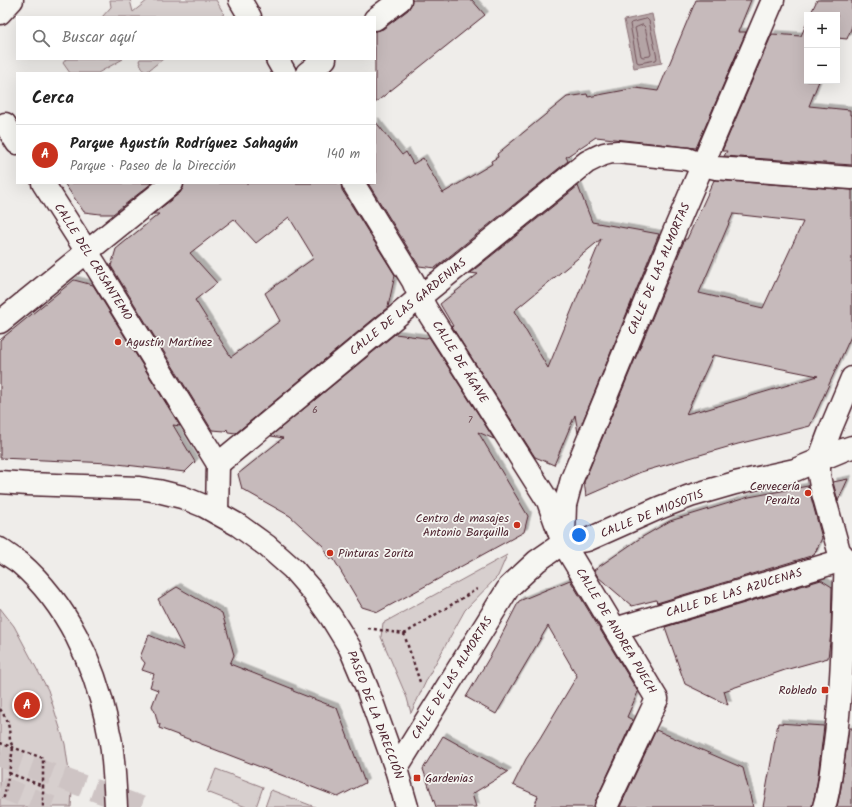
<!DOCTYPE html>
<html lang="es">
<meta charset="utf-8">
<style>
body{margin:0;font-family:Kalam,sans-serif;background:#f6f6f6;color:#222}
.controls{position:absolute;right:12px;top:12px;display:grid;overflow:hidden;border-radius:0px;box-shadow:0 4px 16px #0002}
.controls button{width:36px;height:36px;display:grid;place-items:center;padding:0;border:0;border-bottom:1px solid #e0e0e0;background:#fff;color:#222;font:20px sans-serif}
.you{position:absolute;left:579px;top:535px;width:14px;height:14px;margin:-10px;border:3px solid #fff;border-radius:50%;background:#1a73e8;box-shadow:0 0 0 6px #1a73e833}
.badge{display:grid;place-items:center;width:26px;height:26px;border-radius:50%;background:#c8321e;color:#fff;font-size:13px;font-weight:700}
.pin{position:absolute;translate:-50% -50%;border:2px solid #fff;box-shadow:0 1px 4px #0006}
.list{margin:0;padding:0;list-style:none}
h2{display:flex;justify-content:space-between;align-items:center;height:52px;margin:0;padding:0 16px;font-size:17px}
h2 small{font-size:13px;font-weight:400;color:#767676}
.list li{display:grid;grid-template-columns:26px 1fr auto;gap:12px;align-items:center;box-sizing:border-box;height:60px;padding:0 16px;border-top:1px solid #e0e0e0}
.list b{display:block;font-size:15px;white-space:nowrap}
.list p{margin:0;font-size:13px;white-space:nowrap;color:#767676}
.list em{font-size:13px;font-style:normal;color:#767676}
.icon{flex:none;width:22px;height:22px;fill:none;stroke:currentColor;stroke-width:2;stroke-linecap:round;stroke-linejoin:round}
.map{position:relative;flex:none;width:852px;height:807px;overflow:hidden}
.search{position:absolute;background:#fff;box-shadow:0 4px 16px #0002;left:16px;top:16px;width:360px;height:44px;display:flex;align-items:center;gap:10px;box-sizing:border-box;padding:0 14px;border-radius:0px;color:#767676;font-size:15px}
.panel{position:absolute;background:#fff;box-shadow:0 4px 16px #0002;left:16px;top:72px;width:360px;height:112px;border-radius:0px}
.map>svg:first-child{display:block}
.green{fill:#d7cfce;stroke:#90777c}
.water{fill:#b4a4a5;stroke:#8a6f74}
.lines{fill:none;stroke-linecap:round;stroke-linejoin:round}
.shore{stroke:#74545c;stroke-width:1}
.building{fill:#c6babb;stroke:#4a1f2b;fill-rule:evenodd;filter:url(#shadow)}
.secondary-tunnel{stroke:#cec4c4;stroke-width:22;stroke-dasharray:22 11;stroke-linecap:butt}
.street-casing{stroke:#4a1f2b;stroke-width:25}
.secondary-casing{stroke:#4a1f2b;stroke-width:25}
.path{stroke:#4a1f2b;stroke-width:2.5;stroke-dasharray:3 3;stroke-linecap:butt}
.street{stroke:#f6f6f2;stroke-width:22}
.secondary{stroke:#f6f6f2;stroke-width:22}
.poi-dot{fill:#c8321e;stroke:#f6f6f2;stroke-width:1.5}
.labels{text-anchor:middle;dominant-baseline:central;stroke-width:3.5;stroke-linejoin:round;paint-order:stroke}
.number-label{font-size:10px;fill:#69464f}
.street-label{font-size:12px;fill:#4a1f2b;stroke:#f6f6f2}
.poi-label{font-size:12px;fill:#4a1f2b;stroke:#f6f6f2;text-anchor:start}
</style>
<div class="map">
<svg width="852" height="807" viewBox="0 0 852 807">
<defs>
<filter id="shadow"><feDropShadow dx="3.5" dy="-3.5" stdDeviation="0" flood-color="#0004"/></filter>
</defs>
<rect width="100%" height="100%" fill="#efedea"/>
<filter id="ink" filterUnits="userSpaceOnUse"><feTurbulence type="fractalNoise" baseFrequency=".025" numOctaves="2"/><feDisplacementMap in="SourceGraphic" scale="8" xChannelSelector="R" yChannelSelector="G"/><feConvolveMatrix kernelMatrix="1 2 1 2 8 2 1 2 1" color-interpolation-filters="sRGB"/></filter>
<g filter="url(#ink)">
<g class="green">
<path d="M 110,0 L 130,0 L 133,12 L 148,0 L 216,0 L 224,14 L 220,17 L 102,17 L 111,7 Z"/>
<path d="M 66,59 L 123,59 L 98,73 L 70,73 L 63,63 Z"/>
<path d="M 140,59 L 163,59 L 145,73 L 139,61 Z"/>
<path d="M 507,555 L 498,576 L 465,610 L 429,675 L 411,713 L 407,698 L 381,637 L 383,623 Z"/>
<path d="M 0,608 L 14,626 L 48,690 L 65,744 L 72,792 L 71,807 L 0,807 Z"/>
<path d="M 216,769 L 263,787 L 256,807 L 246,807 L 207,792 Z"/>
<path d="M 271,790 L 315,807 L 265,807 Z"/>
</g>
<path class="water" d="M 652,14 L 662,63 L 634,68 L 624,20 Z"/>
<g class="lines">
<g class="shore">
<path d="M 647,19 L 649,21 L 657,58 L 656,60 L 639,63 L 637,62 L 630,24 L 631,23 Z"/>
<path d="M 643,25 L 645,27 L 651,54 L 650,56 L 643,57 L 641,56 L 635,28 L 637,27 Z"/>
</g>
</g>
<g class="building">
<path d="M 412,0 L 472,0 L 485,15 L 375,103 L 375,31 L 383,29 L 408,10 L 411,5 Z"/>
<path d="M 696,0 L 751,0 L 738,32 L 746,32 L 696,148 L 596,137 L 566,157 L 568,161 L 435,268 L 419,266 L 368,183 L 375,183 L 375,121 L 402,155 L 406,152 L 413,164 L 423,158 L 443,193 L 492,164 L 491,161 L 498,157 L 497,154 L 567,97 L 587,94 L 588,97 L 636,88 L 658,91 Z"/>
<path d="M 817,0 L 852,0 L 852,26 L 847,39 L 837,38 L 837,15 L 810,15 Z"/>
<path d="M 807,22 L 807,81 L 819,81 L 809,106 L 850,110 L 850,115 L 852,115 L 852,165 L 724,156 L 727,151 L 722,151 L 772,34 L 801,36 Z"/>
<path d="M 714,180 L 852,190 L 852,334 L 810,426 L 738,444 L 641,472 L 586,496 L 584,482 L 685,239 L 687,239 ZM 733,214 L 803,222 L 763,308 L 699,293 ZM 713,355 L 818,376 L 705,410 L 705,409 L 686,414 Z"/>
<path d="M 64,183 L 152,183 L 113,214 L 100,214 L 84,212 Z"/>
<path d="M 184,183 L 341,183 L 342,190 L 395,275 L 388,307 L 236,433 L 228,432 L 227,429 L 225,431 L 212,430 L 111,266 L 116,249 L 159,214 L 153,214 L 180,193 L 183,188 ZM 289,217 L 314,258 L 265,293 L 280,321 L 231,357 L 195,300 L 217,283 L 190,253 L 234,219 L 256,243 Z"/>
<path d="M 578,186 L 592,222 L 659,234 L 578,433 L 575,415 L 554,465 L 535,457 L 452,327 L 453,326 L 440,304 L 478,274 L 470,273 ZM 601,239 L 548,368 L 514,311 Z"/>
<path d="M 74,280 L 93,285 L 180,426 L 173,425 L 195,462 L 185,472 L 109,463 L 0,458 L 0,340 Z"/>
<path d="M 395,334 L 426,338 L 429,337 L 494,439 L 478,432 L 528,516 L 524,532 L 378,612 L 362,607 L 333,558 L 330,560 L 323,546 L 290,516 L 242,489 L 238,474 L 283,438 L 271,436 Z"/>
<path d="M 848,479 L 838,501 L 833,482 Z"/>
<path d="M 808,486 L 822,538 L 814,555 L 657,603 L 656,600 L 632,606 L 598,577 L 594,570 L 639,539 L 670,521 L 749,497 Z"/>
<path d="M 570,580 L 638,692 L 627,717 L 633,720 L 595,802 L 594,807 L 534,807 L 538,796 L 513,785 L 526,759 L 540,738 L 577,676 L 548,626 L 496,714 L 466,697 L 495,648 L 519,601 Z"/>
<path d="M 821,580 L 832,587 L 831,633 L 828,658 L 785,670 L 724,691 L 728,705 L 685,684 L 665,627 Z"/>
<path d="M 177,587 L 222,613 L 234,655 L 230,664 L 293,689 L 293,691 L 337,708 L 365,783 L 338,797 L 211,748 L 212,748 L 159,728 L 160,724 L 158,724 L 155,712 L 152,706 L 158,690 L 150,687 L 154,674 L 142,670 L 145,663 L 140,657 L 149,635 L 184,650 L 158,599 Z"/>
<path d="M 778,723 L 824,726 L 817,784 L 812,807 L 763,807 Z"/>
<path d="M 849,728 L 852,728 L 852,807 L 837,807 L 841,788 Z"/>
<path d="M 656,730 L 743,768 L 753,807 L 620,807 Z"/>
<path d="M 443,736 L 508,772 L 472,794 L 476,807 L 436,807 L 423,769 Z"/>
</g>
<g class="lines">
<g class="secondary-tunnel">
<path d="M 0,756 L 141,807"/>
<path d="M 0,787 L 52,807"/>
</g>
<g class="street-casing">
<g id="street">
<path d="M 240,0 L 250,17"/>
<path d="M 0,13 L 12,0"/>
<path d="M 375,19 L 400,0"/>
<path d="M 277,59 L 285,73"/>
<path d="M 307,73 L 325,59"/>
<path d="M 5,124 L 17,143"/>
<path d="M 43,183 L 96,266 L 218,464 L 217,513"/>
<path d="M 353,183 L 413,281 L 420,297 L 426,309 L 548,501 L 563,543 L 657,699 L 606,807"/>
<path d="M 0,322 L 172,183"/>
<path d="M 218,464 L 420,297 L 587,162 C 598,157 604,152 617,152 L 687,159 L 703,165 L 716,168 L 852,178"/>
<path d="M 0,482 L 28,484 L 139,488 L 158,491 L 182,497 L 204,506 L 238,525 L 267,546 L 293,569 L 313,592 L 331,617 L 350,648 L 367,688 L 396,769 L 407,807"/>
<path d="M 564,534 L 565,505 L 572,479 L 676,227 L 773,0"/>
<path d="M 615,629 L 846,559 L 852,561"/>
<path d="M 396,769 L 509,587 L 537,561 L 563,543 L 587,540 L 659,508 L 690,496 L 735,483 L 795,470 L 843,450 L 852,447"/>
<path d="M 824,807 C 830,789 831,769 834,750 C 843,687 843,622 846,559 L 839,551 L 821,486 L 819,475 L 819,460 L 831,428 L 852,378"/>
</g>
</g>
<g class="secondary-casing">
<path id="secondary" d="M 0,549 C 6,554 13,558 20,563 C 67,604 94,663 107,723 C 108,730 110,737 111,743 C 114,764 115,786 116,807"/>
</g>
<g class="path">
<path d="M 368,628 L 404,634 L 420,682"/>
<path d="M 404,634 L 477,589"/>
<path d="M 0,709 L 7,720 L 9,728 L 10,740 L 13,748 L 9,773 L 4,797 L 0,796"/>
<path d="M 0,743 L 43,758 L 43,786"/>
<path d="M 9,773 L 43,786 L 43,807"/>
</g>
<use href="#street" class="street"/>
<use href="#secondary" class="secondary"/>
</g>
</g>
<g class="poi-dot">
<circle cx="118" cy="342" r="4"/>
<circle cx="808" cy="493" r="4"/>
<circle cx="517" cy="525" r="4"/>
<circle cx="330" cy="553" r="4"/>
<rect x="821" y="686" width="8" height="8" rx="2"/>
<rect x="413" y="774" width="8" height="8" rx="2"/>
</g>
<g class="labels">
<g class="number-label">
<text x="315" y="410">6</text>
<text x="470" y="420">7</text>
</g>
<g class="street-label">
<text transform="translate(93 262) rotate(58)">CALLE DEL CRISANTEMO</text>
<text transform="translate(659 269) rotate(-67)">CALLE DE LAS ALMORTAS</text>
<text transform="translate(408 307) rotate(-39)">CALLE DE LAS GARDENIAS</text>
<text transform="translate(460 362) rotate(58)">CALLE DE ÁGAVE</text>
<text transform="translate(652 514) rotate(-22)">CALLE DE MIOSOTIS</text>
<text transform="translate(734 593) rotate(-17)">CALLE DE LAS AZUCENAS</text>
<text transform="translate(616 631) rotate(59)">CALLE DE ANDREA PUECH</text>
<text transform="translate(452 678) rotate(-58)">CALLE DE LAS ALMORTAS</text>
<text transform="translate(375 715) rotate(69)">PASEO DE LA DIRECCIÓN</text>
</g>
<g class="poi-label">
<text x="126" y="342">Agustín Martínez</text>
<text x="800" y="486" text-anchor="end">Cervecería<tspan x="800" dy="14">Peralta</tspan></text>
<text x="509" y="518" text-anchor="end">Centro de masajes<tspan x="509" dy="14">Antonio Barquilla</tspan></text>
<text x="338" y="553">Pinturas Zorita</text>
<text x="817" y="690" text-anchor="end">Robledo</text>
<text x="425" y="778">Gardenias</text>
</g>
</g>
</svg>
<div class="controls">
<button>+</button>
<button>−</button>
</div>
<div class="you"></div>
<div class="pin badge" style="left:27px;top:705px">A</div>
<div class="search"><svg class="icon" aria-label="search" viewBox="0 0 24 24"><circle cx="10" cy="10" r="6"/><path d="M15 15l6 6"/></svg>Buscar aquí</div>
<section class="panel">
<h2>Cerca<small></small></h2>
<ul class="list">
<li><span class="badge">A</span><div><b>Parque Agustín Rodríguez Sahagún</b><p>Parque · Paseo de la Dirección</p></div><em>140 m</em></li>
</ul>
</section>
</div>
